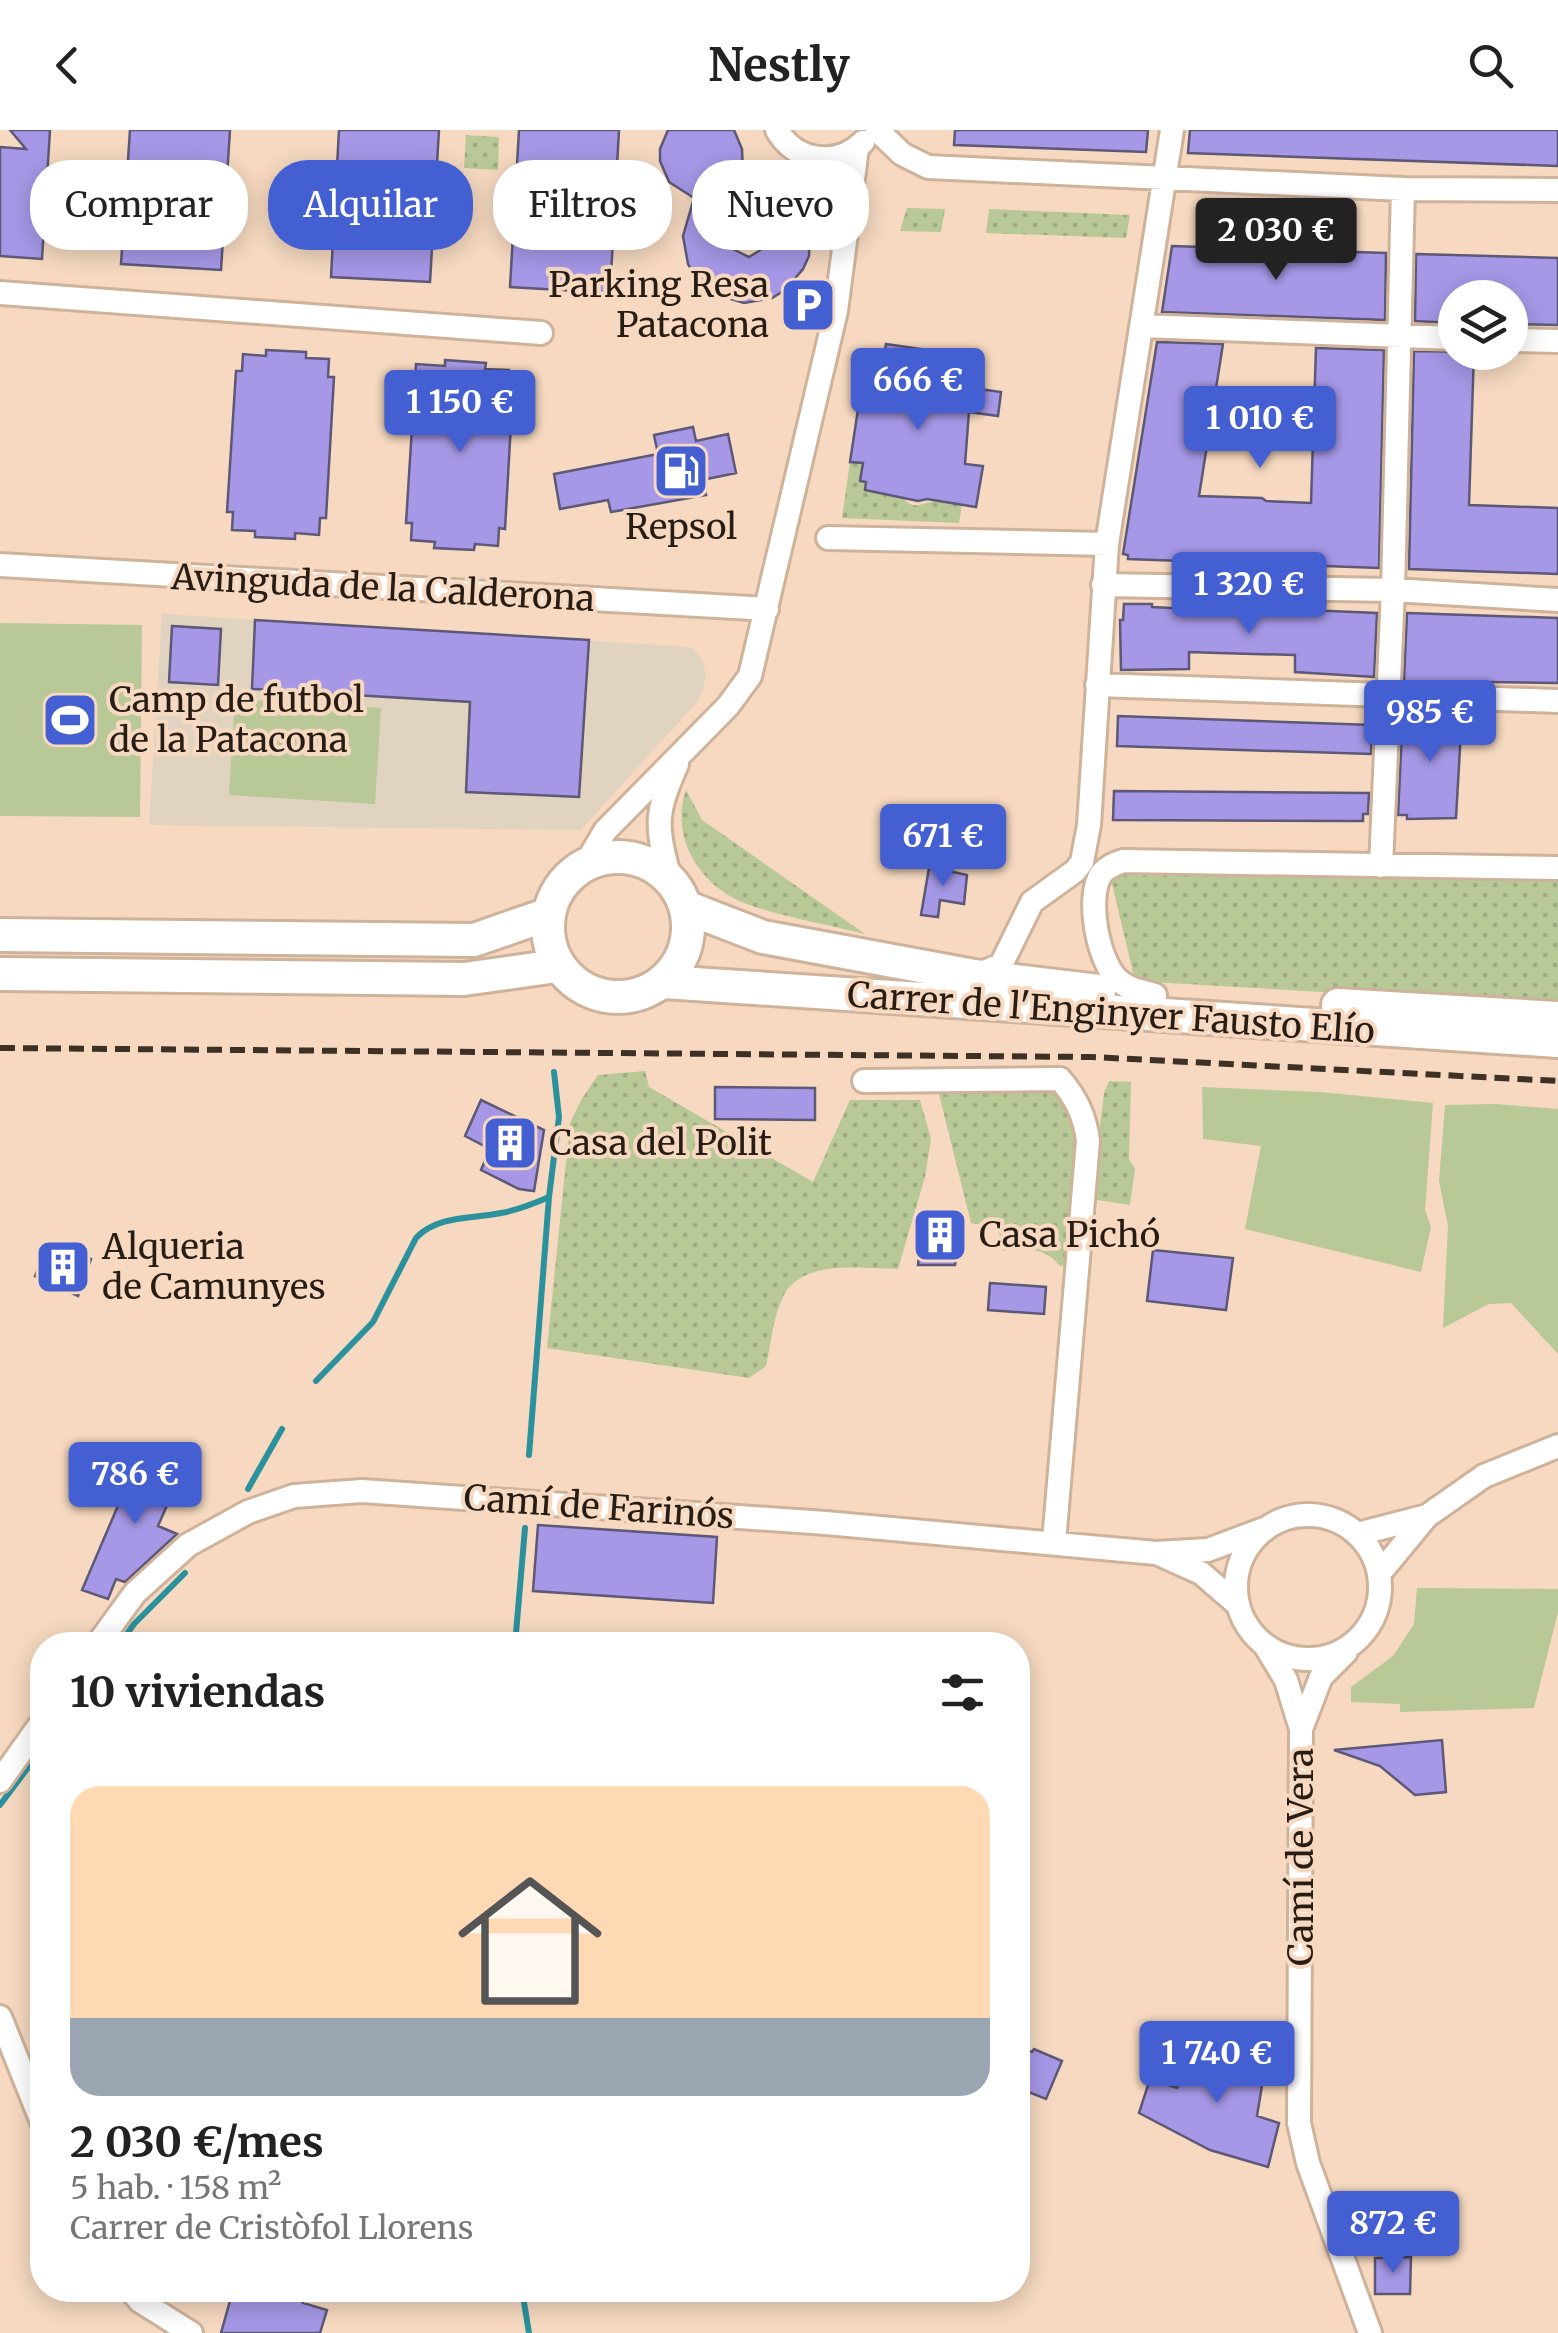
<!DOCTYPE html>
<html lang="es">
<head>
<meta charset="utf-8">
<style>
	:root { --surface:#fff; --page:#f6f6f6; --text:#222; --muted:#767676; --line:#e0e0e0; --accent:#445fd2 }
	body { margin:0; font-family:Merriweather,serif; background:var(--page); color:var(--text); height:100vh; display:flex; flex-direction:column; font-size:38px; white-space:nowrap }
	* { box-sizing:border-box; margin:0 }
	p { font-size:32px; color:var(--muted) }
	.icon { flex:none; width:55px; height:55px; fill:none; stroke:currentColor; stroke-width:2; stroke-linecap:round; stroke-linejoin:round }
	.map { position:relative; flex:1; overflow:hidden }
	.drawer { position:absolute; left:30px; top:1502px; width:1000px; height:670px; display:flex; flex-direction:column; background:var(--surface); border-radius:40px; box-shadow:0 5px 25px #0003 }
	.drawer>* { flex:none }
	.top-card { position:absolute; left:30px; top:30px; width:1000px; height:90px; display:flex; gap:20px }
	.buttons { position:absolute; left:1438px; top:150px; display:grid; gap:20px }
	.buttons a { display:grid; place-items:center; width:90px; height:90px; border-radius:50%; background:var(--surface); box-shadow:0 5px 25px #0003; font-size:50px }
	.price { position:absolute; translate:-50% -85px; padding:0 22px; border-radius:10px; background:var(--accent); color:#fff; font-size:32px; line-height:65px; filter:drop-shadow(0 2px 5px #0008) }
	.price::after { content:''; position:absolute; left:50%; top:60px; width:30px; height:22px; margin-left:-15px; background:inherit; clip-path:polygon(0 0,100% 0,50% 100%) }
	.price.on { background:#222; color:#fff }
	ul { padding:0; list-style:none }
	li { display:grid; align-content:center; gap:20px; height:530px; padding:0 40px }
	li+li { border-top:2px solid var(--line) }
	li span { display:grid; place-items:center; height:310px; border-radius:30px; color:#555 }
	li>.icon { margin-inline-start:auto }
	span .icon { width:180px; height:180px; fill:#fffc; stroke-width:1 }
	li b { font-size:42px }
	h2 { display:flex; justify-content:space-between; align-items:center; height:120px; padding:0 40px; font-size:42px }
	.pill { padding:0 35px; border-radius:40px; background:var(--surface); box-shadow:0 5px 25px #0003; font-size:35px; line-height:90px }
	.pill.on { background:var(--accent); color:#fff }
	header { display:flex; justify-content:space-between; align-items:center; height:130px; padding:0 40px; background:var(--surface); font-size:45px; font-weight:700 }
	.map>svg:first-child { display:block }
</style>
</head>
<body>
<header><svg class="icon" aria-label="back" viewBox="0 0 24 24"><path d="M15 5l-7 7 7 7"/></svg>Nestly<svg class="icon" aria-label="search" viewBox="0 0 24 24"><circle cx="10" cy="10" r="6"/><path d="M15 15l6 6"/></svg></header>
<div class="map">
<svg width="1558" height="2203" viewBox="0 0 1558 2203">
	<defs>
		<pattern id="grass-dots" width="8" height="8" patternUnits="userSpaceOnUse" patternTransform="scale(2.5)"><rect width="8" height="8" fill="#b8c896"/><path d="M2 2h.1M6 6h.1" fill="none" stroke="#9eab80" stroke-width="1.8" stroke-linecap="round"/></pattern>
		<pattern id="water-ripples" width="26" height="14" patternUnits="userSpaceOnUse" patternTransform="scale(2.5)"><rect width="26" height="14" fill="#2b919d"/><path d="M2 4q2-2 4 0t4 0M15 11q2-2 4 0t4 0" fill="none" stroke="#25767f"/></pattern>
	</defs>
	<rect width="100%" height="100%" fill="#f6d9c0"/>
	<path fill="#e0d3c0" d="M 162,484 L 677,516 L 692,518 L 702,530 L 706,544 L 703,561 L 696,573 L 581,700 L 149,695 Z"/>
	<path fill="url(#grass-dots)" d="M 466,5 L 499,7 L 498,40 L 464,38 Z
		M 907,78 L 945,79 L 941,102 L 900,101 Z
		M 989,79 L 1130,85 L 1126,108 L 986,103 Z
		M 850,332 L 868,334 L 862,340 L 860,350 L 866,351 L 865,360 L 901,366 C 914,382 920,373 937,371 C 944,370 955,373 962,374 L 959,393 L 842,388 Z
		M 686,660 L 702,690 L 865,804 C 826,794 782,787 744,773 C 699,755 670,707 686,660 Z
		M 1110,745 L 1558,748 L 1558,876 L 1135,851 Z
		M 645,941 L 649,957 L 813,1052 L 850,970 L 920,970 L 931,1009 L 925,1047 L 898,1139 C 863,1139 801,1128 783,1167 C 773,1187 771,1214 766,1236 L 749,1248 L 547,1218 L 570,993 L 581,970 L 598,945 Z
		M 1109,951 L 1131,952 L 1129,1029 L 1135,1039 L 1130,1075 L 1097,1070 L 1092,1064 L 1104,963 Z
		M 1054,958 C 1059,963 1066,970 1070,976 C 1089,1011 1072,1085 1067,1125 L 1066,1135 L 1060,1136 C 1044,1116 1026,1119 1003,1121 L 998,1097 L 971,1093 L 939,964 L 941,959 Z"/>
	<path fill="#b8c896" d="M 0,493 L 142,495 L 140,687 L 0,686 Z
		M 235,569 L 381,578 L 375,674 L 229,665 Z
		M 1202,957 L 1320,962 L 1433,973 L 1425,1080 L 1431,1097 L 1421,1142 L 1245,1099 L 1261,1016 L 1203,1009 Z
		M 1495,974 L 1558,979 L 1558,1224 L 1511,1173 L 1489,1174 L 1443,1198 L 1448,1096 L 1439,1051 L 1445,975 Z
		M 1417,1458 L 1558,1459 L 1558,1482 L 1534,1578 L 1400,1582 L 1400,1574 L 1351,1572 L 1351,1557 L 1393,1526 L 1414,1494 Z"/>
	<path fill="url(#water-ripples)" d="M 647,58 L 665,59 L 670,91 L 646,96 Z"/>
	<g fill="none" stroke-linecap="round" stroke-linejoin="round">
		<path stroke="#2b919d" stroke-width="6" d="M 316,1251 L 373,1192 L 416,1108 C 437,1085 472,1089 501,1083 C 518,1080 533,1074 549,1067
			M 529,1325 L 549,1067 L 559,987 L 554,942
			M 248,1359 L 282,1299
			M 119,1515 L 134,1494 L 185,1443
			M 515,1515 L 525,1398
			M 0,1675 L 42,1619
			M 522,2160 L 529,2203"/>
	</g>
	<path fill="#a698e7" stroke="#5c5875" stroke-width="2.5" fill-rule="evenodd" d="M 10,0 L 50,0 L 42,129 L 0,126 L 0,17 L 26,19 Z
		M 130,0 L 230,0 L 221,140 L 121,134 Z
		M 339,0 L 439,0 L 430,152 L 331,147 Z
		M 519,0 L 619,0 L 610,163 L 510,157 Z
		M 668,0 L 734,0 L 742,19 L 743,43 L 777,52 L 799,71 L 810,97 L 809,126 L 803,139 L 785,160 L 772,168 L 744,173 L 717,165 L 695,146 L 688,134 L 683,106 L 694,68 L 669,52 L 660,31 L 660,19 ZM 747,91 L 761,97 L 765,104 L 762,119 L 749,127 L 731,118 L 733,99 Z
		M 955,0 L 1148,0 L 1146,22 L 954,15 Z
		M 1190,0 L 1558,0 L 1558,36 L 1188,23 Z
		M 1172,116 L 1386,123 L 1385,190 L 1162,182 Z
		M 1416,124 L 1558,128 L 1558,195 L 1510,194 L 1510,168 L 1455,168 L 1455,193 L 1415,191 Z
		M 1157,212 L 1223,214 L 1199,366 L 1262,368 L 1266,371 L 1311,373 L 1316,218 L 1384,220 L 1379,438 L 1128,429 L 1128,425 L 1123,424 Z
		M 886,214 L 921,219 L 917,250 L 1001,262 L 998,286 L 969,282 L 965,334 L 983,336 L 976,377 L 927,369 L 918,371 L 865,360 L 866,352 L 860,351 L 863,333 L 850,332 L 862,253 L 874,254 L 876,241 L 882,242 Z
		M 266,220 L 306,222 L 306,228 L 329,229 L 328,247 L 334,247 L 326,388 L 320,388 L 319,405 L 295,403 L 295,409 L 255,407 L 255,401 L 232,400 L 233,382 L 227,382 L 236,241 L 242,241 L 243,224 L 266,226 Z
		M 1414,221 L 1474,222 L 1469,375 L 1558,378 L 1558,444 L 1409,439 Z
		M 445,230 L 486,233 L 485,239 L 509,240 L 508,257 L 513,258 L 505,399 L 499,398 L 498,416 L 475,414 L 474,420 L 434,418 L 435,412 L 411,410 L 412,393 L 406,393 L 416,234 L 445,236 Z
		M 693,297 L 696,311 L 728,304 L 736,343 L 702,350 L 706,365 L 611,382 L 608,370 L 560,379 L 554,344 L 658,324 L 654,305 Z
		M 1124,474 L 1152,474 L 1152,477 L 1191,479 L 1191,475 L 1377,483 L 1374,547 L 1295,542 L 1295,525 L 1219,523 L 1189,522 L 1189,539 L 1121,540 L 1120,490 L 1123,490 Z
		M 1407,483 L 1558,488 L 1558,553 L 1404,551 Z
		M 255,490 L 589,510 L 579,667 L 466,662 L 470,572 L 252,559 Z
		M 172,496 L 221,499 L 218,555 L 169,552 Z
		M 1403,581 L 1462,583 L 1456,688 L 1407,689 L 1407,685 L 1398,685 Z
		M 1118,586 L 1372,595 L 1371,624 L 1117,616 Z
		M 1114,661 L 1369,663 L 1368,684 L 1363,684 L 1363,691 L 1354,691 L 1113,690 Z
		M 930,732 L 945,734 L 944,740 L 967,745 L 964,774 L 940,770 L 938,787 L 921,785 Z
		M 715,957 L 815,958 L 815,990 L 715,989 Z
		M 481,970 L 544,1000 L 534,1061 L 519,1059 L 481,1040 L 490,1019 L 465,1006 Z
		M 923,1090 L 960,1094 L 955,1135 L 918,1135 Z
		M 48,1113 L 91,1129 L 78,1166 L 35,1146 Z
		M 1153,1120 L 1233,1128 L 1226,1180 L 1147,1171 Z
		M 990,1153 L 1046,1157 L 1044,1184 L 988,1180 Z
		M 140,1324 L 182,1341 L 158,1396 L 177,1404 L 125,1452 L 116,1449 L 108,1469 L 82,1460 Z
		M 538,1395 L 717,1407 L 713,1473 L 533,1461 Z
		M 1442,1610 L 1446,1662 L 1415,1665 L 1380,1636 L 1334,1620 Z
		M 1024,1919 L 1032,1922 L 1034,1919 L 1062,1931 L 1046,1969 L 1018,1958 L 1018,1938 Z
		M 1229,1919 L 1267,1925 L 1257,1986 L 1279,1993 L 1268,2037 L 1210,2020 L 1139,1983 L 1150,1949 L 1177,1958 L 1188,1923 L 1227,1937 Z
		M 1411,2127 L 1410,2164 L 1375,2164 L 1375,2128 Z
		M 233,2160 L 282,2160 L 305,2167 L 303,2173 L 327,2180 L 320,2203 L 221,2203 Z"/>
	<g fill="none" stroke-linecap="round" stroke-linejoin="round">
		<g stroke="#cfb29a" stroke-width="28">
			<path id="street" d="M 777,0 C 795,32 837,38 863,12
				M 877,0 L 902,24 L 928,37 L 1403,59 L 1558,60
				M 812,28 L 846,101
				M 0,163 L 541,203
				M 1143,196 L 1455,208
				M 1510,210 L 1558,211
				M 828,408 L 1107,414
				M 0,435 L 767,479
				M 1103,455 L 1393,460 L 1558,470
				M 1097,555 L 1558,571
				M 585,735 L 605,701 L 728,576 L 750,546 L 836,181 L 857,18
				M 1381,736 L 1393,460 L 1403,59
				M 669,745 C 655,694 656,682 677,634
				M 975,846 L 1001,835 L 1032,772 L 1075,741 L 1082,732 L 1089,695 L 1107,414 L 1172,0
				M 1155,865 C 1141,861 1128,859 1118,850 C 1098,832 1085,765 1102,743 C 1108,736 1115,734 1123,731 L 1558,738
				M 864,951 L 1060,949 C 1076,968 1085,986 1088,1011 L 1054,1412
				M1236 1457a72 72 0 1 1 144 0a72 72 0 1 1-144 0Z
				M 1358,1404 L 1427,1386
				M 1161,1425 L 1201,1443 L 1237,1474
				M 1379,1444 L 1427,1386 L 1484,1346 L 1558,1316
				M 97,1515 L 135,1463 L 188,1415 L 248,1382 L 294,1366 L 362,1361 L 826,1393 L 1156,1423 L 1208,1420 L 1264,1399
				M 1266,1517 L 1286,1550 L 1301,1599 L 1299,1993 L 1308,2033 L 1370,2203
				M 1301,1599 L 1321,1547 L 1346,1522
				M 0,1651 L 42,1592
				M 0,1887 L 42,1992
				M 131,2160 L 140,2171 L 191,2203"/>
		</g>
		<g stroke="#cfb29a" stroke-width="38">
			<path id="secondary" d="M548 797a70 70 0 1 1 140 0a70 70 0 1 1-140 0Z
				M 688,778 L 763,807 L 974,846 L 1099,861
				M 0,805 L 474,810 L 546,785
				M 0,844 L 464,849 L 557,836
				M 664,852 L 1558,911
				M 1338,875 L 1558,888"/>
		</g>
		<use href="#street" stroke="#fff" stroke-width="22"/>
		<use href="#secondary" stroke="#fff" stroke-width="32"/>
		<path stroke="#3d3126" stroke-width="6" stroke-dasharray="15 8" stroke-linecap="butt" d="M 0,918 L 1092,927 L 1558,951"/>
	</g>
	<defs>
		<g id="parking-square" transform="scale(2.875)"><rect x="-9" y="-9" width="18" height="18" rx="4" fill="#445fd2" stroke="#f6d9c0"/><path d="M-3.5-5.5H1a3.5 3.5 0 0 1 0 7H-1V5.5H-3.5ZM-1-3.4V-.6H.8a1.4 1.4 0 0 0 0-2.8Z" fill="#fff"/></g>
		<g id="fuel-square" transform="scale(2.875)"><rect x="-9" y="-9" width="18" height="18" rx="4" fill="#445fd2" stroke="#f6d9c0"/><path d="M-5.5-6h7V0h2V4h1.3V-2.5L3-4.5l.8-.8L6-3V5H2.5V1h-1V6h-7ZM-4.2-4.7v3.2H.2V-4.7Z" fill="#fff"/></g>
		<g id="stadium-square" transform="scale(2.875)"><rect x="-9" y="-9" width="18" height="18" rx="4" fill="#445fd2" stroke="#f6d9c0"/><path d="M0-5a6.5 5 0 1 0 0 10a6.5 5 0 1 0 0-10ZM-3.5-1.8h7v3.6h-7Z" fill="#fff"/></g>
		<g id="building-square" transform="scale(2.875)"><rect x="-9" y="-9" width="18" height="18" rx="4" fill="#445fd2" stroke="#f6d9c0"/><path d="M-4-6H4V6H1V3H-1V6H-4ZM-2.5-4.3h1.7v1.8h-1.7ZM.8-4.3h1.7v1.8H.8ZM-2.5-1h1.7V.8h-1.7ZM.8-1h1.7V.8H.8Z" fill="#fff"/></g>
	</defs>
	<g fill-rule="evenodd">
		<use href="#parking-square" x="808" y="175"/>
		<use href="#fuel-square" x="681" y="341"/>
		<use href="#stadium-square" x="70" y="590"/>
		<use href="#building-square" x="510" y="1013"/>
		<use href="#building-square" x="940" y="1105"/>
		<use href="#building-square" x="63" y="1137"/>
	</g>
	<g text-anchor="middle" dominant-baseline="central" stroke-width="8" stroke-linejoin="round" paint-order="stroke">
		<g font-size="35" fill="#271d14" stroke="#f6d9c0" text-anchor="start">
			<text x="769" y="155" text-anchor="end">Parking Resa<tspan x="769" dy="40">Patacona</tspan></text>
			<text x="681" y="397" text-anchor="middle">Repsol</text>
			<text x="109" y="570">Camp de futbol<tspan x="109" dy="40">de la Patacona</tspan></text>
			<text x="549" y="1013">Casa del Polit</text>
			<text x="979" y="1105">Casa Pichó</text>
			<text x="102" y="1117">Alqueria<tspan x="102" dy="40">de Camunyes</tspan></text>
		</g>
		<g font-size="35" fill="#271d14" stroke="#f6d9c0">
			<text transform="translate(383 458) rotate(3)">Avinguda de la Calderona</text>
			<text transform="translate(1111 883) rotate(4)">Carrer de l'Enginyer Fausto Elío</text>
			<text transform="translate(599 1377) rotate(4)">Camí de Farinós</text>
			<text transform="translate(1301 1727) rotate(-90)">Camí de Vera</text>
		</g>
	</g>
</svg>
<div class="buttons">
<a><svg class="icon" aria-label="layers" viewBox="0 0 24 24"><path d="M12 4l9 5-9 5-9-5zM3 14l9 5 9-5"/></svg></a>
</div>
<b class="price on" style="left:1276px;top:153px">2 030 €</b>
<b class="price" style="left:918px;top:303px">666 €</b>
<b class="price" style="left:460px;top:325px">1 150 €</b>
<b class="price" style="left:1260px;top:341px">1 010 €</b>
<b class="price" style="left:1249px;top:507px">1 320 €</b>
<b class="price" style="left:1430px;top:635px">985 €</b>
<b class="price" style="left:943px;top:759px">671 €</b>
<b class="price" style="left:135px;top:1397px">786 €</b>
<b class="price" style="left:1217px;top:1976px">1 740 €</b>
<b class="price" style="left:1393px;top:2146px">872 €</b>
<div class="top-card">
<a class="pill">Comprar</a>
<a class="pill on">Alquilar</a>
<a class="pill">Filtros</a>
<a class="pill">Nuevo</a>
</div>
<section class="drawer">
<h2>10 viviendas<svg class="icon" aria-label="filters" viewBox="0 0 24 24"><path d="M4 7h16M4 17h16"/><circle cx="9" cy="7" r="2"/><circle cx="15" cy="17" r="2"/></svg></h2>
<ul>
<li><span style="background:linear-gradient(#ffd9b3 75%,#9aa5b1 0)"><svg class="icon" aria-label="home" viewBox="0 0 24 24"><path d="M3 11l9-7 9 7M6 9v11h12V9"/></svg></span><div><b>2 030 €/mes</b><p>5 hab. · 158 m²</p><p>Carrer de Cristòfol Llorens</p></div></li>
</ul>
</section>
</div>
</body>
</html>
